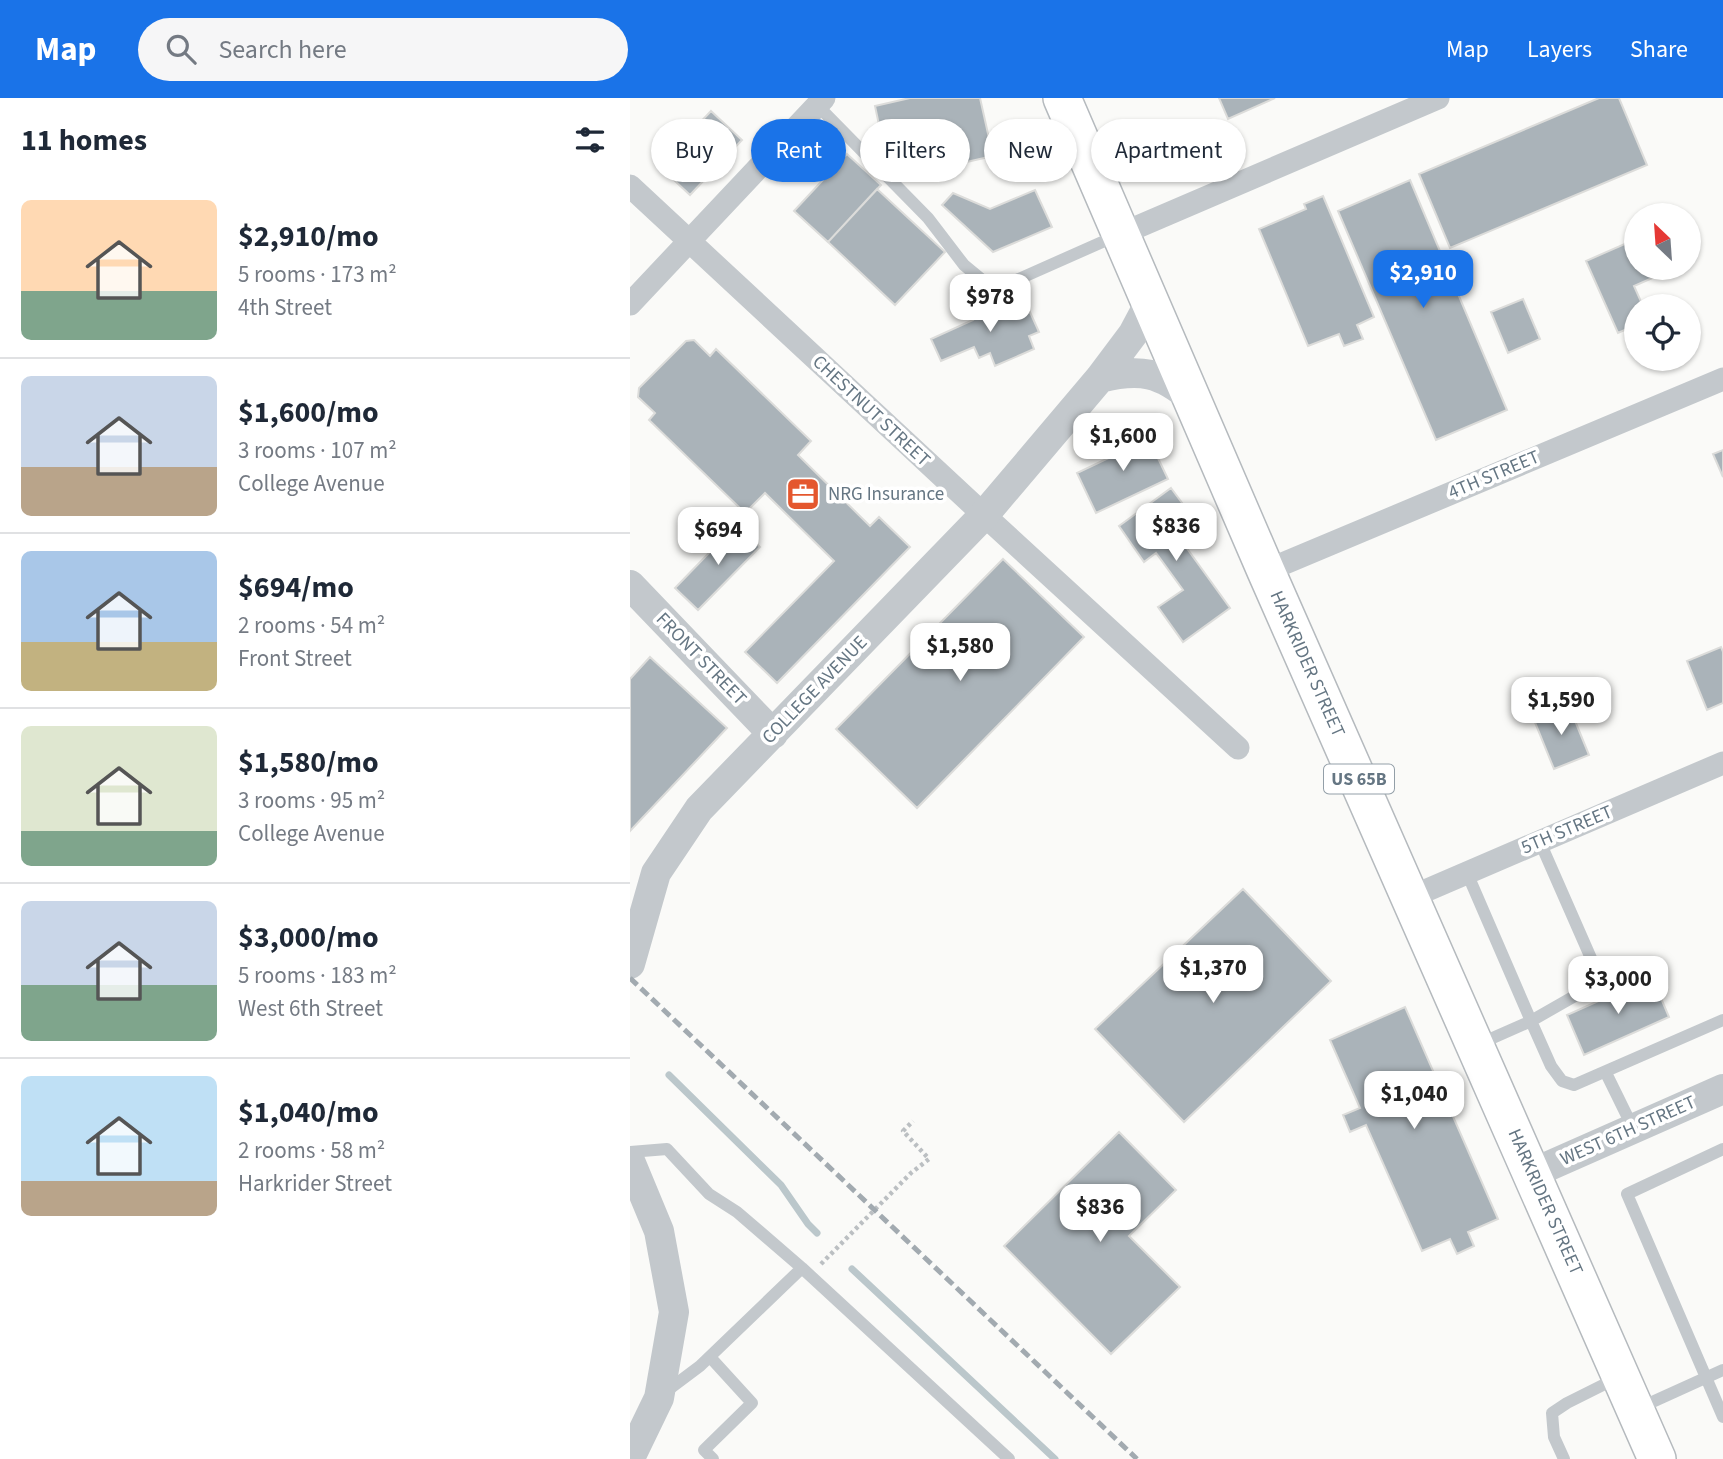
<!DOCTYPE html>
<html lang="en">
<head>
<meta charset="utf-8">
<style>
	:root { --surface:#fff; --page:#f6f6f7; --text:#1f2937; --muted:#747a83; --line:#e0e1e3; --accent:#1a73e8 }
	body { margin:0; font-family:"Source Sans 3",sans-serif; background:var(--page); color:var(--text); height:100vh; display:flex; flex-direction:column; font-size:26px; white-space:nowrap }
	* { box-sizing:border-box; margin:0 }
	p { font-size:23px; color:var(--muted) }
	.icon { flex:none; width:38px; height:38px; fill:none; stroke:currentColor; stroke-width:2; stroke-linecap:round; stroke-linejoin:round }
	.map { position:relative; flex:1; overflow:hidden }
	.panel { display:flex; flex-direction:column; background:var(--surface); width:630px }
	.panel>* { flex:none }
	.guide { position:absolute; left:21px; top:21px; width:665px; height:63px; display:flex; gap:14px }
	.needle { width:46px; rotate:335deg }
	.buttons { position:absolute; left:994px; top:105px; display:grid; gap:14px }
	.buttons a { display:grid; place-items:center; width:77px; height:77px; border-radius:50%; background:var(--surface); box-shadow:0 2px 5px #0004; font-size:35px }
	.price { position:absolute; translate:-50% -60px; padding:0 16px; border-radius:14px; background:#fff; color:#222; font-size:23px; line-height:46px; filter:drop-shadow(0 2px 4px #0008) }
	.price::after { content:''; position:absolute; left:50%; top:42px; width:21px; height:16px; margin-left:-10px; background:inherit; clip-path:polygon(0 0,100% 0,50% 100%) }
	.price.active { background:var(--accent); color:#fff }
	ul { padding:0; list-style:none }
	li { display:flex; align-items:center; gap:21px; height:175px; padding:0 21px }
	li+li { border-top:2px solid var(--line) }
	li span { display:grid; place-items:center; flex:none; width:196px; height:140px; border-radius:10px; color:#555 }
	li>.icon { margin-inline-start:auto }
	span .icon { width:84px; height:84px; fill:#fffc; stroke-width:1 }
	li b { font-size:30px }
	h2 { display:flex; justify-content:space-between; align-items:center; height:84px; padding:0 21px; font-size:30px }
	.chip { padding:0 24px; border-radius:32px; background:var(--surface); box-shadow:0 2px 5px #0004; font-size:24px; line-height:63px }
	.chip.active { background:var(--accent); color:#fff }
	header { display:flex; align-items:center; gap:42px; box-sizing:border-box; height:98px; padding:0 35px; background:var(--accent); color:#fff }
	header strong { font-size:33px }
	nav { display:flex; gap:38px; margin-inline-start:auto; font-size:24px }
	.search { width:490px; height:63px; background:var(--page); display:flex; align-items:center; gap:18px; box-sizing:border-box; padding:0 24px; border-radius:38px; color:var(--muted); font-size:26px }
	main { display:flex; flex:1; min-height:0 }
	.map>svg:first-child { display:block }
</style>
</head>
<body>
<header>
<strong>Map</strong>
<div class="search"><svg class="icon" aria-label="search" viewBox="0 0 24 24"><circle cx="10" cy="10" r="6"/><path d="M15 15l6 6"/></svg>Search here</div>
<nav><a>Map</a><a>Layers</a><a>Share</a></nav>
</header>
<main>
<section class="panel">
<h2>11 homes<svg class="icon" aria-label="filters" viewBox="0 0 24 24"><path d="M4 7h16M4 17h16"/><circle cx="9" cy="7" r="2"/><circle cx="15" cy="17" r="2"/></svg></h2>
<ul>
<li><span style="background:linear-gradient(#ffd9b3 65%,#7fa58c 0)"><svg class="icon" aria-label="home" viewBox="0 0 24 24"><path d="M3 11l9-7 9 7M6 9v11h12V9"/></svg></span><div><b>$2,910/mo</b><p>5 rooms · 173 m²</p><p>4th Street</p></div></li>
<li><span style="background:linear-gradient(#c9d6e8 65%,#b9a48a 0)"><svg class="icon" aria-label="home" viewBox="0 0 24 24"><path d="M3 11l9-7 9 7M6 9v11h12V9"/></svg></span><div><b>$1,600/mo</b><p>3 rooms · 107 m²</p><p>College Avenue</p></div></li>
<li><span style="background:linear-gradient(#a9c7e8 65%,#c2b280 0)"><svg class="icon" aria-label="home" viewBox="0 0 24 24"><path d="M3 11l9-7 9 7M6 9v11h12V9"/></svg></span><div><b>$694/mo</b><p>2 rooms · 54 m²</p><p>Front Street</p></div></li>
<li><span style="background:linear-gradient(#dfe7d0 75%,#7fa58c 0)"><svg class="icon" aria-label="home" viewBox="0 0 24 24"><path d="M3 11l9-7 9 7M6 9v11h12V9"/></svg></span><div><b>$1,580/mo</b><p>3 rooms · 95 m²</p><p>College Avenue</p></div></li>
<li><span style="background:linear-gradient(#c9d6e8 60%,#7fa58c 0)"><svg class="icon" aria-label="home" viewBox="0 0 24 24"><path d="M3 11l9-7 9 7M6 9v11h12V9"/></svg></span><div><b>$3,000/mo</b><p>5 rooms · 183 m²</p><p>West 6th Street</p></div></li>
<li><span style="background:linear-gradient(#bfe0f5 75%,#b9a48a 0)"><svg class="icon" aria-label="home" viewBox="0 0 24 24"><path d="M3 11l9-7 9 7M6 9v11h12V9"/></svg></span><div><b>$1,040/mo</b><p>2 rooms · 58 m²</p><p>Harkrider Street</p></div></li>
</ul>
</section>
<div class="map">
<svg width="1093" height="1361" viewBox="0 0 1093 1361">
	<rect width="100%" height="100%" fill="#fafaf8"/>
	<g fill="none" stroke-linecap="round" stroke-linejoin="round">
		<path stroke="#bbc7cb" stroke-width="7" d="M 39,977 L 151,1087 L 178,1126 L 187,1135
			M 222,1171 L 425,1361"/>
	</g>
	<path fill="#aab3b9" stroke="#dcdcda" stroke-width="2" d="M 280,0 L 350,0 L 363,58 L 284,76 L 276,41 L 253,46 L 245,8 Z
		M 589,0 L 645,0 L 598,21 Z
		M 969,0 L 989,0 L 1017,67 L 820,150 L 789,76 Z
		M 81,13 L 112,42 L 60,97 L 29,68 Z
		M 217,56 L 251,87 L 198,144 L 164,113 Z
		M 780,82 L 877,312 L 806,342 L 708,113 Z
		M 247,91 L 315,154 L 265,207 L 198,144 Z
		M 405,92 L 422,129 L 363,154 L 312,107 L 323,95 L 360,111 Z
		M 693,98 L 744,219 L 727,227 L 733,241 L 714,248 L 709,236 L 678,248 L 629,131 L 676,111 L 674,106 Z
		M 1006,141 L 1006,170 L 1045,170 L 1004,188 L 1013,208 L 1006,208 L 1006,227 L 988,235 L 956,163 Z
		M 893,201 L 910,241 L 878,255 L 861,214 Z
		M 364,202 L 368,213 L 387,204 L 393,217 L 400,214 L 409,234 L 399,238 L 404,251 L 365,268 L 360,255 L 349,260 L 344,249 L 311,263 L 301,241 L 343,222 L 339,213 Z
		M 64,242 L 80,258 L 86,251 L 181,343 L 168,357 L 240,428 L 249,419 L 280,449 L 147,585 L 115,554 L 204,463 L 135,395 L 115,415 L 19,322 L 25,315 L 8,299 L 9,290 L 56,243 Z
		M 515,333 L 538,381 L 466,415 L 447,375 L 485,357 L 482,349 Z
		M 1093,352 L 1093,379 L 1083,356 Z
		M 541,390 L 567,425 L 548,438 L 600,510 L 553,544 L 528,509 L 553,492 L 526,455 L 514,464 L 489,428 Z
		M 107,426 L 130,449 L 68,512 L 45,490 Z
		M 373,461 L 454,539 L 287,710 L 206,631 Z
		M 1091,549 L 1093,554 L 1093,605 L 1077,612 L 1057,563 Z
		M 20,559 L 97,630 L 0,733 L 0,581 Z
		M 939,608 L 959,657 L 924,671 L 904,622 Z
		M 613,791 L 701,883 L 554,1024 L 465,931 Z
		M 1022,879 L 1039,919 L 954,957 L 937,917 Z
		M 775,909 L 868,1121 L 838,1134 L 844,1148 L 827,1156 L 820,1141 L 792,1153 L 736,1027 L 720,1034 L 713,1017 L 730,1010 L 700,942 Z
		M 489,1034 L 546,1092 L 499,1138 L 550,1189 L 481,1256 L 374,1148 Z"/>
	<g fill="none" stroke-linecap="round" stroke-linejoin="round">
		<g stroke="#b5babe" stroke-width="40">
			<path id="primary" d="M 432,0 L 636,473 L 1027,1361"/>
		</g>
		<path stroke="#bbbfc2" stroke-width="4.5" stroke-dasharray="3.5 3.5" stroke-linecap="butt" d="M 191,1166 L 281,1075 L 299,1061 L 273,1033 L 283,1023"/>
		<path stroke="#c3c8cc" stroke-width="12" d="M 187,7 L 298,120 L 334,167 L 357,186 L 382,184 L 488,137
			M 837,775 L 901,923 L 971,883 L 910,744
			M 849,946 L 901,923 L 921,968 L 932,983 L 944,987 L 1093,922
			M 976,975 L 1003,1030
			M 1093,1051 L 997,1096 L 1093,1319
			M 0,1054 L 37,1051 L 79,1096 L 107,1114 L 172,1170 L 379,1361
			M 80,1259 L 122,1305 L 74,1352 L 83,1361
			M 34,1295 L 70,1268 L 172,1170
			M 1009,1310 L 1093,1272
			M 934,1361 L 924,1339 L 922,1315 L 937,1305 L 987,1280"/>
		<path stroke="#c3c8cc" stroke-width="23" d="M 0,88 L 354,417 L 608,650
			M 491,136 L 808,0
			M 0,206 L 194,0
			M 636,473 L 1093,281
			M 781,799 L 1093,665"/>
		<path stroke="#c3c8cc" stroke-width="30" d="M 470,280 C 510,270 531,274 562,301
			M 0,487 L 143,636
			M 0,866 L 26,775 L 69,711 L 354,417 L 470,280 L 503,236 L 520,204
			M 0,1063 L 29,1133 L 44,1214 L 29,1300 L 0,1360
			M 903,1075 L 1093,991"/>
		<use href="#primary" stroke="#fff" stroke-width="37"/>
		<path stroke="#a2aab0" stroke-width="5" stroke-dasharray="10 5" stroke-linecap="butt" d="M 0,880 L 507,1361"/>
	</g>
	<defs>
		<g id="office-square" transform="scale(1.75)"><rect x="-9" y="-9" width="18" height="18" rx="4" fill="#e4572e" stroke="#fff"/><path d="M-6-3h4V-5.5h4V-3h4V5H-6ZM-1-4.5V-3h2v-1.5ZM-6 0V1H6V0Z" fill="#fff"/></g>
	</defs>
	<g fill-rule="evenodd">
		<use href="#office-square" x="173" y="396"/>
	</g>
	<g text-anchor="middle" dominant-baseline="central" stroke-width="7" stroke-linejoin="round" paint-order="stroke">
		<rect fill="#fff" stroke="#939fa8" stroke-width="2" x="694" y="666.5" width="70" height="29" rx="5"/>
		<g font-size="18" font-weight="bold" fill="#657683">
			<text x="729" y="681">US 65B</text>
		</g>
		<g font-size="19" fill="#657683" stroke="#fff">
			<text transform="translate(241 313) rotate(43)">CHESTNUT STREET</text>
			<text transform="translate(864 377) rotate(-23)">4TH STREET</text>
			<text transform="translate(71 561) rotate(46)">FRONT STREET</text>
			<text transform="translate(677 566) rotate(66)">HARKRIDER STREET</text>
			<text transform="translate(185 592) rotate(-46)">COLLEGE AVENUE</text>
			<text transform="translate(937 732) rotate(-23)">5TH STREET</text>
			<text transform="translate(998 1033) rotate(-24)">WEST 6TH STREET</text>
			<text transform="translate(915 1104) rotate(66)">HARKRIDER STREET</text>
		</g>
		<g font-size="19" fill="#657683" stroke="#fff" text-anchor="start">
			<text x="198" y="396">NRG Insurance</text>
		</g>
	</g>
</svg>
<div class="buttons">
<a><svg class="needle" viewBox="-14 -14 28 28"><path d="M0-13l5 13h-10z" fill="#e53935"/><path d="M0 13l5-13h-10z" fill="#747a83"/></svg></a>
<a><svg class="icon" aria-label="locate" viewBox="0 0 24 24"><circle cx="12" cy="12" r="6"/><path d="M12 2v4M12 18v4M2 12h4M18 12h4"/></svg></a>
</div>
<b class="price active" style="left:793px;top:212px">$2,910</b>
<b class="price" style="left:360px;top:236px">$978</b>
<b class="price" style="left:493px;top:375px">$1,600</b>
<b class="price" style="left:546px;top:465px">$836</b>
<b class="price" style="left:88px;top:469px">$694</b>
<b class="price" style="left:330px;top:585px">$1,580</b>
<b class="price" style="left:931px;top:639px">$1,590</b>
<b class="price" style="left:583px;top:907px">$1,370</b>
<b class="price" style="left:988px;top:918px">$3,000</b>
<b class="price" style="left:784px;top:1033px">$1,040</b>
<b class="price" style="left:470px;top:1146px">$836</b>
<div class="guide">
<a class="chip">Buy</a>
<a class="chip active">Rent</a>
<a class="chip">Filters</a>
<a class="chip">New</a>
<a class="chip">Apartment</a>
</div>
</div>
</main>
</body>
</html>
